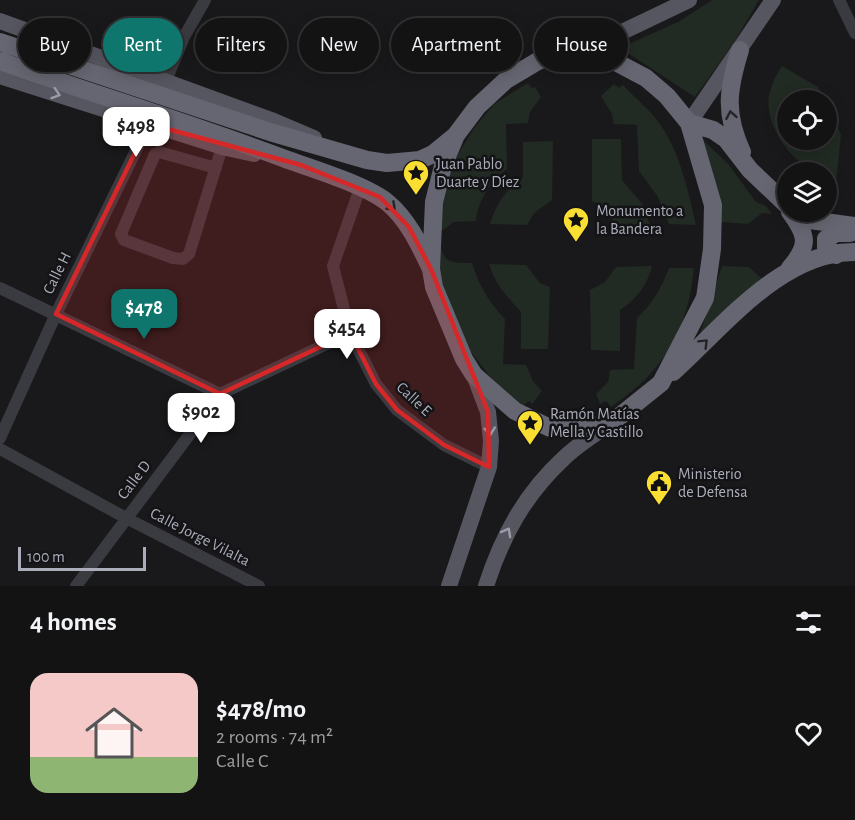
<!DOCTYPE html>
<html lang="en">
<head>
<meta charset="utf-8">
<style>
	:root { --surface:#131314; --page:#1c1c1d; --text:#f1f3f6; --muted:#9d9ea0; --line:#323234; --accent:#0f766e }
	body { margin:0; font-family:"Alegreya Sans",sans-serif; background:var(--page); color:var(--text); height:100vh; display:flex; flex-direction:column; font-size:22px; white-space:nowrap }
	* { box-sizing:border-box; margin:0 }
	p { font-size:20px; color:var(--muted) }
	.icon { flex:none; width:33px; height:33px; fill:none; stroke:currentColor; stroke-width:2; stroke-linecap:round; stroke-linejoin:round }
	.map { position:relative; height:586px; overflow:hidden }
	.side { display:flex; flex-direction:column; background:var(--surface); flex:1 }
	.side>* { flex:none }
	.banner { position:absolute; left:18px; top:18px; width:819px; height:54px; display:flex; gap:12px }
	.fabs { position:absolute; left:777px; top:90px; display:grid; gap:12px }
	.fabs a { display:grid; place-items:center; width:60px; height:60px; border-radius:50%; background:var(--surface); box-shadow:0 3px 15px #0003,0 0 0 2px var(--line); font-size:30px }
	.scale { position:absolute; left:18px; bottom:15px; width:128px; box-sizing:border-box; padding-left:6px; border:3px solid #abadbb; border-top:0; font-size:16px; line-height:21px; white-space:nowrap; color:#abadbb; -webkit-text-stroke:4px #141416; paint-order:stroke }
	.price { position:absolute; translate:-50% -51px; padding:0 14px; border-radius:12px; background:#fff; color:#222; font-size:20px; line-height:39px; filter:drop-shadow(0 2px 3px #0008) }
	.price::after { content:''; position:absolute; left:50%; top:36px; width:18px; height:14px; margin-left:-9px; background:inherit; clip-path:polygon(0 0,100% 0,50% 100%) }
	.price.on { background:var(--accent); color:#fff }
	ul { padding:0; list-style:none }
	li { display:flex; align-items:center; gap:18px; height:150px; padding:0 30px }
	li+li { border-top:2px solid var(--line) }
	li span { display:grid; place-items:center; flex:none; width:168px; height:120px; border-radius:18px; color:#555 }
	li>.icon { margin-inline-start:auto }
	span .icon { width:72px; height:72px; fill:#fffc; stroke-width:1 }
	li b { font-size:26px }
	h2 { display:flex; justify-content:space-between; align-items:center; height:72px; padding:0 30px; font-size:26px }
	.tag { padding:0 21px; border-radius:27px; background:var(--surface); box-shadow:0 3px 15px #0003,0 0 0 2px var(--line); font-size:21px; line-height:54px }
	.tag.on { background:var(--accent); color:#fff }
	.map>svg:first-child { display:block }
</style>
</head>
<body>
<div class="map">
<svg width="855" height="586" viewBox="0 0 855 586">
	<rect width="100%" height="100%" fill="#19191b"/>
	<path fill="#212a23" d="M 712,0 L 759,0 L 733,44 L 695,97 L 620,48 L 678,22 Z
		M 782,66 L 818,87 L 826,100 L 788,100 L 788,140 L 826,140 L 827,102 L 841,135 L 836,183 L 827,177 L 826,172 C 799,172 772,136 769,110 C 766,95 774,78 782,66 Z
		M 528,83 L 532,88 L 535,87 L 541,97 L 530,112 L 528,123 L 506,124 L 507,169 C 491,181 478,200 476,221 L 454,222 L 440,232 C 440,259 445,264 472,263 C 479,286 489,302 505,319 L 503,364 L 526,365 L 533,381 L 542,391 L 532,404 L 529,401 L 522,406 L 492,379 L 468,348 L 441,282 L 437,247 L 441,199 L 457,156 L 474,128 L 494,104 Z
		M 614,84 L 619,88 L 623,85 C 634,97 647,107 656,119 C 679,147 688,190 696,225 L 669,224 L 658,197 L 639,171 L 637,125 L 614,124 L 612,114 L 601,96 Z
		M 700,137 L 729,165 L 756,202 L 766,206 L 772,214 L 762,213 L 748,224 L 720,222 Z
		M 592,139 L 621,139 L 622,180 L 644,206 L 650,226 L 616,225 L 602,206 L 592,201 Z
		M 553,141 L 552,200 L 534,213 L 527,225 L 490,224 C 496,203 507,189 523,177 L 523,142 Z
		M 489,264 L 526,265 L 540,283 L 550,287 L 548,349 L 521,349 L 521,312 C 507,297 495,284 489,264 Z
		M 652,266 C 648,284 636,300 620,310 L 620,351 L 591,350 L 590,290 L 605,282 L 616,267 Z
		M 722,266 L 749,267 L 761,278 L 771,277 L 699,337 Z
		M 669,268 L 694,268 C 688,331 663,372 611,407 L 606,401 L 600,404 L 596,394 L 608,382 L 610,370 L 634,369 L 637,318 C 653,303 661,288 669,268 Z"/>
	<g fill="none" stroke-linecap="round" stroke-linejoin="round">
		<path stroke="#3a3a41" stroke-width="12" d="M 839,0 L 855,33
			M 165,83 L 184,37 L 205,0
			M 216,168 L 159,152 L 155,154 L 121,234 L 124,240 L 173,258 L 183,259 L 189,254 L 222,147
			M 360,188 L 333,266 L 350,333 L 376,384 L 397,410 L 444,445 L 489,467
			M 0,288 L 220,394
			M 0,438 L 56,314 L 149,124
			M 0,449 L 126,518 L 259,586
			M 76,586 L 220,394 L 350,333"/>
		<path stroke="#565660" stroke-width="16" d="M 0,21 L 274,121 L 314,138
			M 568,52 L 620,33 L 689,0
			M 0,76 L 222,147 L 254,154
			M 689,123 L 773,0
			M 449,586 L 489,467 L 491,441 L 488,412 L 474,375
			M 486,586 C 502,536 525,494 564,458 C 578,444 596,434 612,422"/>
		<path stroke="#666672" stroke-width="18" d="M 0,42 L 270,132 L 367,160 L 387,163 L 420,160 L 433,154 L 455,136
			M 740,50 C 728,89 724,113 742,152
			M 568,52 L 614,61 L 646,78 L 667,96 L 689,123 L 713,205 L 712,249 L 705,298 L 661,383 L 615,420 L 579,430 L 550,428 L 515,411 L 474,375 L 464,359 L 434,287 L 431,269 L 434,202 L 443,166 L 456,135 L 477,107 L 506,80 L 538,61 Z
			M 0,61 C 96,95 193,124 288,160 C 314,169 368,186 388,203 C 408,220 419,244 430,267
			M 689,123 L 713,130 L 726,139 L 750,170 L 788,206
			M 795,212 L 810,220 L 855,226
			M 836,255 L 826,247 L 826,239 L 836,233 L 850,233
			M 790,268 C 810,245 807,235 790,212
			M 673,372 C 723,327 782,251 855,252"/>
	</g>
	<defs><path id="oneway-chevron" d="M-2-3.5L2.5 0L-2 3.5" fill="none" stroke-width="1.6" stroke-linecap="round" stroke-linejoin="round" transform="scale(1.5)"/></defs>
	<g stroke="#9a9ca9">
		<use href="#oneway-chevron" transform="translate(56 94) rotate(18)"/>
		<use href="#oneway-chevron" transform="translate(490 431) rotate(84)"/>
		<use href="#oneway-chevron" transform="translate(507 532) rotate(-61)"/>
	</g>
	<g stroke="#242428">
		<use href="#oneway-chevron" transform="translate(731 115) rotate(-100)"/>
		<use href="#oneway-chevron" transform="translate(392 207) rotate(43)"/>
		<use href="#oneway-chevron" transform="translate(704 343) rotate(-45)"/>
	</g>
	<path fill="#d62828" fill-opacity="0.2" stroke="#d62828" stroke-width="4.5" stroke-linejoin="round" d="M 149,124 L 301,165 L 380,197 L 409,227 L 431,269 L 488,412 L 489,467 L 444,445 L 397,410 L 376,384 L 350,333 L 220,394 L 56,314 Z"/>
	<defs>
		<g id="sight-pin" transform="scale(1.35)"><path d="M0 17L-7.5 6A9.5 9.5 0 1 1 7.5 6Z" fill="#fadf32" stroke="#141416"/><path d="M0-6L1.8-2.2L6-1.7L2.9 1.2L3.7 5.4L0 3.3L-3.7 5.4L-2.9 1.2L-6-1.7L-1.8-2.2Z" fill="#111"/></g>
		<g id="civic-pin" transform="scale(1.35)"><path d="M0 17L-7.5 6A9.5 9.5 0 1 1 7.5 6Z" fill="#fadf32" stroke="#141416"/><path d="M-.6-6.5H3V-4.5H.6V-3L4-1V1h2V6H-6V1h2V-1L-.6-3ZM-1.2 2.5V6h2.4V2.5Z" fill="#111"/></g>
	</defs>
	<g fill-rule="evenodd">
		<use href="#sight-pin" x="416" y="173"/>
		<use href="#sight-pin" x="576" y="220"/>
		<use href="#sight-pin" x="530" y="423"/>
		<use href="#civic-pin" x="659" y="483"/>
	</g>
	<g text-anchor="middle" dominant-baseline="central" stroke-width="5" stroke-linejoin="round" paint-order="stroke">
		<g font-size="16" fill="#abadbb" stroke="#141416" text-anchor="start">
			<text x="436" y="164">Juan Pablo<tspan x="436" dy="18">Duarte y Díez</tspan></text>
			<text x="596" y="211">Monumento a<tspan x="596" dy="18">la Bandera</tspan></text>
			<text x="550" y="414">Ramón Matías<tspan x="550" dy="18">Mella y Castillo</tspan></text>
			<text x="678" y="474">Ministerio<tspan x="678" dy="18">de Defensa</tspan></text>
		</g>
		<g font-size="16" fill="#abadbb" stroke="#141416">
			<text transform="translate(57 273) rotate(-64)">Calle H</text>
			<text transform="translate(414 399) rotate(43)">Calle E</text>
			<text transform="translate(134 480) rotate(-53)">Calle D</text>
			<text transform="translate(200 537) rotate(27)">Calle Jorge Vilalta</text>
		</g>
	</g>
</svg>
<div class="fabs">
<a><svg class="icon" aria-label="locate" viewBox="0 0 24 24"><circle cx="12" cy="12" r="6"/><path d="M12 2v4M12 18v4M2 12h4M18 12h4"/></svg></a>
<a><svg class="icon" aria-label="layers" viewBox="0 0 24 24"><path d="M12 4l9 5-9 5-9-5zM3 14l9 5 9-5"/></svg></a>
</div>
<div class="scale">100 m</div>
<b class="price" style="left:136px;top:158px">$498</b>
<b class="price on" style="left:144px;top:340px">$478</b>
<b class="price" style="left:347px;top:360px">$454</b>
<b class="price" style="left:201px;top:444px">$902</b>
<div class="banner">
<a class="tag">Buy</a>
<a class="tag on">Rent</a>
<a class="tag">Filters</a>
<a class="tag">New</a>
<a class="tag">Apartment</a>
<a class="tag">House</a>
</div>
</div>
<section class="side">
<h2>4 homes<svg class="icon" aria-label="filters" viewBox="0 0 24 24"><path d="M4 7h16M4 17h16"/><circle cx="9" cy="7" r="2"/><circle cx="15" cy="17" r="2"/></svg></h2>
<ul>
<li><span style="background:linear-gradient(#f6c9c9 70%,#8fb573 0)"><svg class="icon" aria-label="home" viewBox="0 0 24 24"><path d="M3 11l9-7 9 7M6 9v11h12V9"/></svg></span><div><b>$478/mo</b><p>2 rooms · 74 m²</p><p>Calle C</p></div><svg class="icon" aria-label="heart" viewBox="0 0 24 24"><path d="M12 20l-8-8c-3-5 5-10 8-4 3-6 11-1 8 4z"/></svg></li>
</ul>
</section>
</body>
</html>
